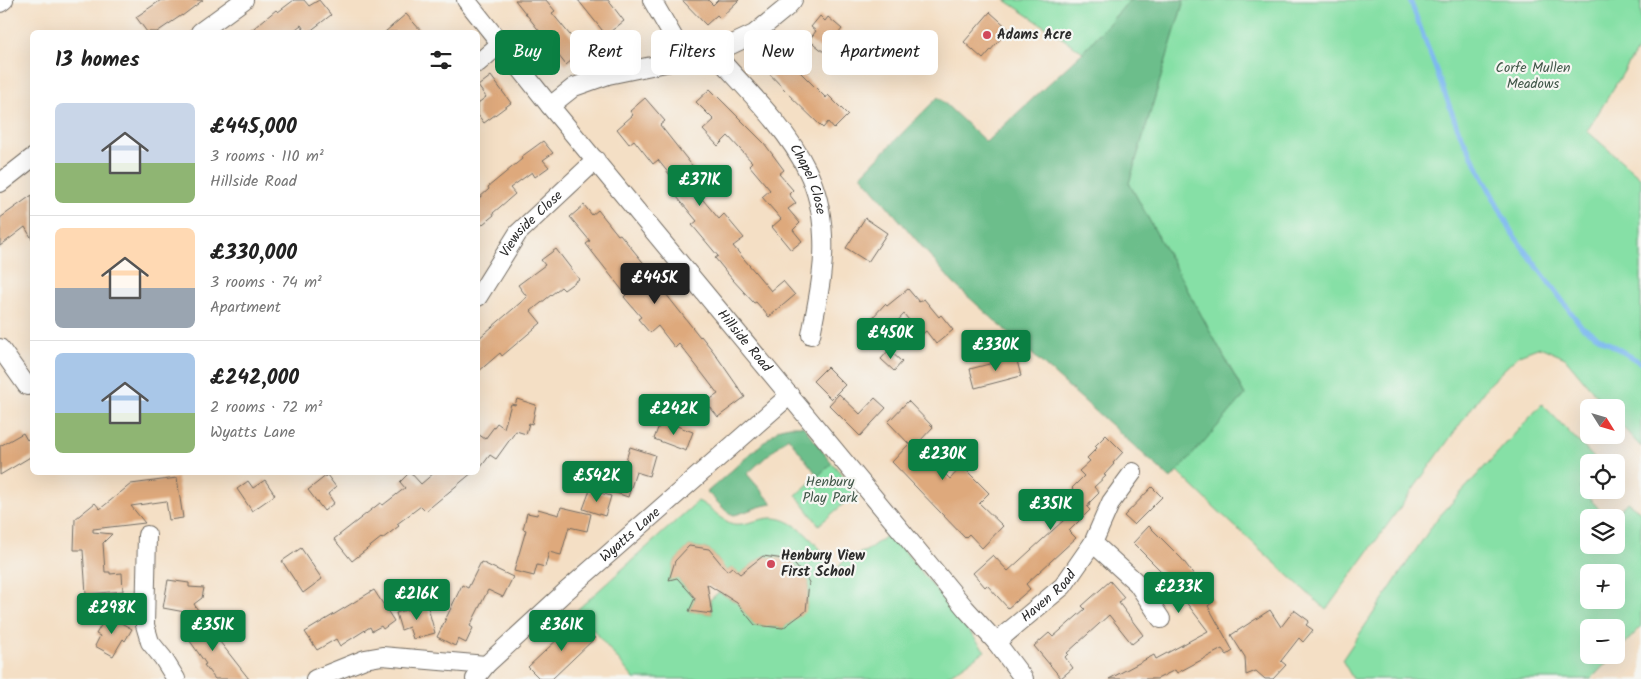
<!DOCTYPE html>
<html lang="en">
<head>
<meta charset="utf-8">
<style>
	:root { --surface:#fff; --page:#f6f6f6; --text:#222; --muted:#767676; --line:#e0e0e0; --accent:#0b8043 }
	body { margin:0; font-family:Kalam,sans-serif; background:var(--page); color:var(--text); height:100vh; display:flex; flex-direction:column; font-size:19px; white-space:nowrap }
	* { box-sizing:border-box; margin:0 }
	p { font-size:16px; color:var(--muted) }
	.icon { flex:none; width:28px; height:28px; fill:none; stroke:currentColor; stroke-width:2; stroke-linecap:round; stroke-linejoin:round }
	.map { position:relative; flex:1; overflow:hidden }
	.panel { position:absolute; left:30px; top:30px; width:450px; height:445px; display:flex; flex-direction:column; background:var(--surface); border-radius:8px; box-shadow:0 5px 20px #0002 }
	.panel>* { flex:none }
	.guide { position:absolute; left:495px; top:30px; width:475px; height:45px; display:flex; gap:10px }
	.needle { width:32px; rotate:127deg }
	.buttons { position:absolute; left:1580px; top:399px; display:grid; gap:10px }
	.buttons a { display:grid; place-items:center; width:45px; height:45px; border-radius:8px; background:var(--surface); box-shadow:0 5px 20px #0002; font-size:25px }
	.price { position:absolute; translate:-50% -42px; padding:0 11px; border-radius:5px; background:var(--accent); color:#fff; font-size:16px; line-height:32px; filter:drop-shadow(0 1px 2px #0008) }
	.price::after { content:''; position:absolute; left:50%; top:30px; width:15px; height:11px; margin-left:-8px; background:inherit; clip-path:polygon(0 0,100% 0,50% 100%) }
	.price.selected { background:#222; color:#fff }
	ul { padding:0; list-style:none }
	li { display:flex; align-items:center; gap:15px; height:125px; padding:0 25px }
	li+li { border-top:1px solid var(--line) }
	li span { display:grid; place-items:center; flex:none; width:140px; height:100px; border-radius:8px; color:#555 }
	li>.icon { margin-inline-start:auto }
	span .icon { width:60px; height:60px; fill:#fffc; stroke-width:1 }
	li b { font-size:21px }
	h2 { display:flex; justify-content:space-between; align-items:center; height:60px; padding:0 25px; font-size:21px }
	.tag { padding:0 18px; border-radius:8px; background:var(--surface); box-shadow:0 5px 20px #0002; font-size:18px; line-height:45px }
	.tag.selected { background:var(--accent); color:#fff }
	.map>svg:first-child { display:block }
</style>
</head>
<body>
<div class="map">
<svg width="1641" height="679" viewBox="0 0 1641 679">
	<rect width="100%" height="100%" fill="#f6f6f2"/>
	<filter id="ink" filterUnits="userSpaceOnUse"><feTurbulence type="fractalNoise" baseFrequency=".02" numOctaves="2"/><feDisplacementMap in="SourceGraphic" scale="10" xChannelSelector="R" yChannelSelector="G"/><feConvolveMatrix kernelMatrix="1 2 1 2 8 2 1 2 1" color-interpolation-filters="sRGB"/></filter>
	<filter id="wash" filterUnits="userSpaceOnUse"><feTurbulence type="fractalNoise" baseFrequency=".0096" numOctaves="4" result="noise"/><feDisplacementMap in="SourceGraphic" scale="20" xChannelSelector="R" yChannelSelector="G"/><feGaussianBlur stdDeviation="1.12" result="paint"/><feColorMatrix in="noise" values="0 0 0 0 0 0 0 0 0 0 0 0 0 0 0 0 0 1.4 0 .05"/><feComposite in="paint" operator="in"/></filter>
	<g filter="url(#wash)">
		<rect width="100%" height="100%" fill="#f4dfc5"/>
		<path fill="#86e0a6" stroke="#588668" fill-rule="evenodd" d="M 1005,0 L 1130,0 L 1083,52 Z
			M 1184,0 L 1641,0 L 1641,44 L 1587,131 L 1641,178 L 1641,447 L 1616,420 L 1616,408 L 1606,407 L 1565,358 L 1540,347 L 1519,355 L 1489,384 L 1326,610 L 1213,506 L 1177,471 L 1245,395 L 1129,183 Z
			M 1542,404 L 1598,462 L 1589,462 L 1589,478 L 1580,489 L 1607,517 L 1589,518 L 1589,545 L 1616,545 L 1616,518 L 1613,517 L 1627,502 L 1641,512 L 1641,627 L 1616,653 L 1616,628 L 1589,628 L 1589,655 L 1614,655 L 1591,679 L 1353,679 L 1342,660 L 1436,520 ZM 1616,572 L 1616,600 L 1589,600 L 1589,572 Z
			M 832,463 L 857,492 L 819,525 L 796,495 Z
			M 698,501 C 709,506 724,522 733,524 C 746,526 759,518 772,518 C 798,517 821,551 837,569 L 847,557 L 866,551 L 890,533 L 985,651 L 943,679 L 634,679 L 577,610 ZM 689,546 L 709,549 L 727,571 L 732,567 L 740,574 L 763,556 L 791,560 L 809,582 L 806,610 L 783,628 L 755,625 L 737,603 L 719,592 L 710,600 L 712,614 L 689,611 L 695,598 L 677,578 L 670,579 L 675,561 Z"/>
		<path fill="#6cbe8b" stroke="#4c745b" d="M 1130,0 L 1184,0 L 1129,183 L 1245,395 L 1171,479 L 953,283 L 861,175 L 938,97 L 986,142 L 1083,52 Z
			M 790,426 L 803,426 L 832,463 L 818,476 L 788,437 L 747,474 L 773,504 C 760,505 747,512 734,515 L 727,512 L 707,492 L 780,428 Z"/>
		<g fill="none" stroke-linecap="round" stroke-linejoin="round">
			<path stroke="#7eb9f0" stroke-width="5" d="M 1410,0 L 1458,129 L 1512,233 L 1582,327 L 1641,363"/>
		</g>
		<g id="blocks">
			<path fill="#dea97b" d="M 161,0 L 203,0 L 182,16 L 182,15 L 157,32 L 147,32 L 136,17 Z
				M 294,0 L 304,0 L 309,6 L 319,0 L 331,15 L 309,32 L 306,32 L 301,25 L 292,32 L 249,32 L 276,10 L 278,12 Z
				M 515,0 L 546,0 L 555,11 L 552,13 L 583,51 L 566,65 Z
				M 578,0 L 608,0 L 624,21 L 606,35 Z
				M 682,0 L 708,0 L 713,5 L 718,0 L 739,0 L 720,18 L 717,15 L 706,25 Z
				M 990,12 L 1009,29 L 983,59 L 964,42 Z
				M 406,14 L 422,32 L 385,32 Z
				M 820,16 L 825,21 L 828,17 L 842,29 L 824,52 L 809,40 L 816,31 L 811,27 Z
				M 780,48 L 800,70 L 799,71 L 826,98 L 828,95 L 848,115 L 834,129 L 828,122 L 823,128 L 784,90 L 785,90 L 762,66 Z
				M 491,76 L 511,103 L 484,123 L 478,115 L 478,103 L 486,97 L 478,86 Z
				M 710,89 L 764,143 L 784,170 L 779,174 L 793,190 L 789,194 L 796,203 L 788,209 L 800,223 L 793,230 L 802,241 L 791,250 L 772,227 L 781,219 L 762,197 L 770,190 L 749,165 L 752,162 L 728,136 L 718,146 L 703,130 L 714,120 L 696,102 Z
				M 645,98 L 665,121 L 660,125 L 698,173 L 688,182 L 719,219 L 724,214 L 744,238 L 733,246 L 771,291 L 783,281 L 795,295 L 769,317 L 756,302 L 754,303 L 732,279 L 715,258 L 718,256 L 692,225 L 697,221 L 672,191 L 678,185 L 658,160 L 653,164 L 634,140 L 629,144 L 617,129 L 633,115 L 630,111 Z
				M 543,141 L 553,153 L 543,160 L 549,167 L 535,177 L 532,172 L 510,188 L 515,194 L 493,213 L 494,215 L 478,228 L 478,199 L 489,189 L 488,187 L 522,159 L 521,157 Z
				M 32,195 L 32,239 L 25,227 L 0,246 L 0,218 Z
				M 584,205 L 592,215 L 598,210 L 618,235 L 620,234 L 664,288 L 662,289 L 700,337 L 701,336 L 713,351 L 745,397 L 718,417 L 706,402 L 718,394 L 695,364 L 679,344 L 675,348 L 658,326 L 650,333 L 638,319 L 641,317 L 624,297 L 626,295 L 586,244 L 590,241 L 570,217 Z
				M 865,218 L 887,233 L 868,262 L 846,248 Z
				M 556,249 L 579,279 L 564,290 L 561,287 L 531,311 L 541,323 L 502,356 L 500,353 L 478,372 L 478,339 L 527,297 L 518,285 L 545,265 L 541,260 Z
				M 908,289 L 919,302 L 924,299 L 939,317 L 941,315 L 953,330 L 936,344 L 926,331 L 921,335 L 904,314 L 876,344 L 861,330 L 885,304 L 887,306 Z
				M 889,350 L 902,362 L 894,371 L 881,359 Z
				M 1016,357 L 1021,376 L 975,388 L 970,369 Z
				M 827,367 L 845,385 L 831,399 L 813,381 Z
				M 839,394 L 860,414 L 875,398 L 886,408 L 860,436 L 829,405 Z
				M 517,399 L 536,405 L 532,424 L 529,423 L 526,434 L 516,431 L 496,459 L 490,455 L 478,471 L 478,434 L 485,439 L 497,423 L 504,428 L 511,404 L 515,405 Z
				M 908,401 L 933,427 L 919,442 L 931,454 L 928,457 L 950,479 L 962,466 L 989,493 L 979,503 L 1003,526 L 982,548 L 969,534 L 965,538 L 892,462 L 909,444 L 888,422 Z
				M 661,420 L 693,432 L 686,451 L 654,439 Z
				M 23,433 L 27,440 L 32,436 L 32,456 L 0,475 L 0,446 Z
				M 1106,435 L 1123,452 L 1113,463 L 1114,464 L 1104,475 L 1106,476 L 1094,487 L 1099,493 L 1088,504 L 1090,505 L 1087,507 L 1090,510 L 1069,531 L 1076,538 L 1026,584 L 1030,589 L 1008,608 L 987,585 L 985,587 L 973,573 L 993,555 L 1008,571 L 1064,520 L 1055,511 L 1065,500 L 1064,498 L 1073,489 L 1072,488 L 1084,476 L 1079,471 L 1090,461 L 1087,458 L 1097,448 L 1095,446 Z
				M 630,447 L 655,455 L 649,476 L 636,472 L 628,497 L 604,489 L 611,470 L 622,473 Z
				M 410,472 L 421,484 L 435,472 L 473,472 L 426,511 L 421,506 L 397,524 L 399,526 L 382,539 L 381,538 L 352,561 L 334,539 L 380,503 L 383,505 L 405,488 L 400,482 Z
				M 327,475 L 336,487 L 328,494 L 334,503 L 324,511 L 308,490 Z
				M 177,478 L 183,518 L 169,520 L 166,501 L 131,506 L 145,523 L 93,529 L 93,532 L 112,534 L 103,543 L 105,572 L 110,572 L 110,574 L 122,573 L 123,591 L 86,594 L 83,550 L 74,550 L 75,519 L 95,503 L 100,509 L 131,484 Z
				M 265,480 L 275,495 L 252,511 L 237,489 L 248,481 L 253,488 Z
				M 1152,487 L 1162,497 L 1134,525 L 1124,516 Z
				M 590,490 L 611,496 L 605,516 L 583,509 Z
				M 561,507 L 591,514 L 587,531 L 569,527 L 561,555 L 549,552 L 545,567 L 537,565 L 534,576 L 514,571 L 526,530 L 523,529 L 527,513 L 537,515 L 538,509 L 559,515 Z
				M 1149,526 L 1182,559 L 1214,601 L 1208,606 L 1233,651 L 1227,655 L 1222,649 L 1177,673 L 1175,670 L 1157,679 L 1109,679 L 1154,655 L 1156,659 L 1208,631 L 1166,576 L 1133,543 Z
				M 689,546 L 709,549 L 727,571 L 732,567 L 740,574 L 763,556 L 791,560 L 809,582 L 806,611 L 783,628 L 755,625 L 737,603 L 707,584 L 712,614 L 689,611 L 695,598 L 677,578 L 669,580 L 675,561 Z
				M 301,548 L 322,579 L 303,593 L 282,561 Z
				M 481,562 L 513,577 L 503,597 L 488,590 L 470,626 L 473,628 L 466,643 L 458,639 L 455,646 L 437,637 L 462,585 L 468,588 Z
				M 168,580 L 189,583 L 189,587 L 204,588 L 202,598 L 194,604 L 201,615 L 163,608 Z
				M 1110,581 L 1124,597 L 1119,603 L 1143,635 L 1132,644 L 1109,615 L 1067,653 L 1068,654 L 1065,657 L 1073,668 L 1061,678 L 1034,646 L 1049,633 L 1053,637 L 1085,609 L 1082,606 Z
				M 374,590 L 394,621 L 383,629 L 381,626 L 372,631 L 370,627 L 340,646 L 336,639 L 317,650 L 305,632 Z
				M 427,604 L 435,633 L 413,639 L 409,627 L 401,630 L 396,613 Z
				M 1270,610 L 1281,627 L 1294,610 L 1309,621 L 1306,625 L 1313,630 L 1303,642 L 1299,638 L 1281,661 L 1286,665 L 1273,679 L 1265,679 L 1256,671 L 1246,675 L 1245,657 L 1231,635 Z
				M 107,615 L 132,629 L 125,641 L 123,639 L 113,656 L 95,646 L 100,636 L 96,634 Z
				M 203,617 L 220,642 L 249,679 L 215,679 L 204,665 L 206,664 L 183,631 Z
				M 578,620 L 595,638 L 552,679 L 540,679 L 528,667 Z"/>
		</g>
	</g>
	<g filter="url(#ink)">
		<use href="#blocks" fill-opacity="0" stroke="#716a61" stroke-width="1"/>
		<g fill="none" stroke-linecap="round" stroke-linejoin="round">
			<g stroke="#716a61" stroke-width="20">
				<g id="minor">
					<path id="s1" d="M 466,0 L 550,106 L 966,609 L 996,642 L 1024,679"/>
					<path d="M 652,0 L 686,59"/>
					<path d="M 0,3 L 4,0"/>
					<path d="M 200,32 L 244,0"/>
					<path id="s2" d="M 714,53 C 745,88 787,128 807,170 C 817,190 822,214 823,236 C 825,269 817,303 811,335"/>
					<path d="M 478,63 L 500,44"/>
					<path d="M 550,106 L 574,87 L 608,75 L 714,53 L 754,34 L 786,8 L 793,0"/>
					<path d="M 0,183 L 32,158"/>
					<path id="s3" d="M 478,297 L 518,233 L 596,160"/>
					<path d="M 0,348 L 27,386"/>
					<path d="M 147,535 L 145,625 L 150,642 L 163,658 L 176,679"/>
					<path d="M 1093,543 L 1137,583 L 1161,619"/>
					<path id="s4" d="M 996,642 L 1063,586 L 1093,543 L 1111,502 L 1133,472"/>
					<path d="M 315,679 L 365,659 L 382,656 L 486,665"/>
					<path id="s5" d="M 475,679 L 486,665 L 564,593 L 790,395"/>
				</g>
			</g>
			<use href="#minor" stroke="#fff" stroke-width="18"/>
		</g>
	</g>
	<g fill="#d1495b" stroke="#f6f6f2" stroke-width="2">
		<circle cx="987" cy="35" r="5"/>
		<circle cx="771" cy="564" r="5"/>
	</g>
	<g text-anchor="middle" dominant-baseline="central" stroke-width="4.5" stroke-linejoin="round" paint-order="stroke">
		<g font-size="14" font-weight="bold" fill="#2b2b2b" stroke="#f6f6f2" text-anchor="start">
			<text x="997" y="35">Adams Acre</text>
			<text x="781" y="556">Henbury View<tspan x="781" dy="16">First School</tspan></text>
		</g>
		<g font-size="14" fill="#42584a" stroke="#f6f6f2">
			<text x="1533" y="68">Corfe Mullen<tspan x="1533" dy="16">Meadows</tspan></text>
			<text x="830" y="482">Henbury<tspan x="830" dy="16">Play Park</tspan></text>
		</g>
		<g font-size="14" fill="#2b2b2b" stroke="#f6f6f2">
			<text stroke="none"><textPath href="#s2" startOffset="159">Chapel Close</textPath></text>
			<text stroke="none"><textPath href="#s3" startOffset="91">Viewside Close</textPath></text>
			<text stroke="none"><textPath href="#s1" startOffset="440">Hillside Road</textPath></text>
			<text stroke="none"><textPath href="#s5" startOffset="212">Wyatts Lane</textPath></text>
			<text stroke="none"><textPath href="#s4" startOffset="70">Haven Road</textPath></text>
		</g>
	</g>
</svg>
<div class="buttons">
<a><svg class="needle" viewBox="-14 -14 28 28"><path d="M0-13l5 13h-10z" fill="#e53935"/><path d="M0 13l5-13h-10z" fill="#767676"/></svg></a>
<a><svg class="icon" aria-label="locate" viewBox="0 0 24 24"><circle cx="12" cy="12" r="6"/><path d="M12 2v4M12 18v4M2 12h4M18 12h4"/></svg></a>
<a><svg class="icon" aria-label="layers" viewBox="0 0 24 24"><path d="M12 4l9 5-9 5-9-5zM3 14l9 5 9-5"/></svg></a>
<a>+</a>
<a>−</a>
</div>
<b class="price" style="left:700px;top:207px">£371K</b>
<b class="price selected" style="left:655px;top:305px">£445K</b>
<b class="price" style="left:891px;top:360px">£450K</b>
<b class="price" style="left:996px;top:372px">£330K</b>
<b class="price" style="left:674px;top:436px">£242K</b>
<b class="price" style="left:943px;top:481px">£230K</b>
<b class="price" style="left:597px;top:503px">£542K</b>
<b class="price" style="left:1051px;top:531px">£351K</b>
<b class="price" style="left:1179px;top:614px">£233K</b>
<b class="price" style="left:417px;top:621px">£216K</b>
<b class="price" style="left:112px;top:635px">£298K</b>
<b class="price" style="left:213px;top:652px">£351K</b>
<b class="price" style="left:562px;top:652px">£361K</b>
<div class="guide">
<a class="tag selected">Buy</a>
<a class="tag">Rent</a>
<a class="tag">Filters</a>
<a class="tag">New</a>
<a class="tag">Apartment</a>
</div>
<section class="panel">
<h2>13 homes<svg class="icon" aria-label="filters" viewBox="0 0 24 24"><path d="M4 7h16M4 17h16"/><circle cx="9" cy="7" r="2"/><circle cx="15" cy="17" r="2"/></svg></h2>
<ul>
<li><span style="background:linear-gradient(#c9d6e8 60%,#8fb573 0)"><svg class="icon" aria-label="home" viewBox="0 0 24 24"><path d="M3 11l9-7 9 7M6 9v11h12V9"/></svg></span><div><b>£445,000</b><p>3 rooms · 110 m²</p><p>Hillside Road</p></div></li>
<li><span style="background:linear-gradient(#ffd9b3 60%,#9aa5b1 0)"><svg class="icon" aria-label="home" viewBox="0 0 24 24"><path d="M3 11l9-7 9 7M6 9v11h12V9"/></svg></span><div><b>£330,000</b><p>3 rooms · 74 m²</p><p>Apartment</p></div></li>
<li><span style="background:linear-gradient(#a9c7e8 60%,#8fb573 0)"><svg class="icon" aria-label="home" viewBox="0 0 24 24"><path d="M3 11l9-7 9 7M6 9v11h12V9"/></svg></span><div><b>£242,000</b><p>2 rooms · 72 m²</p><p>Wyatts Lane</p></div></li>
</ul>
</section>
</div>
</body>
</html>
